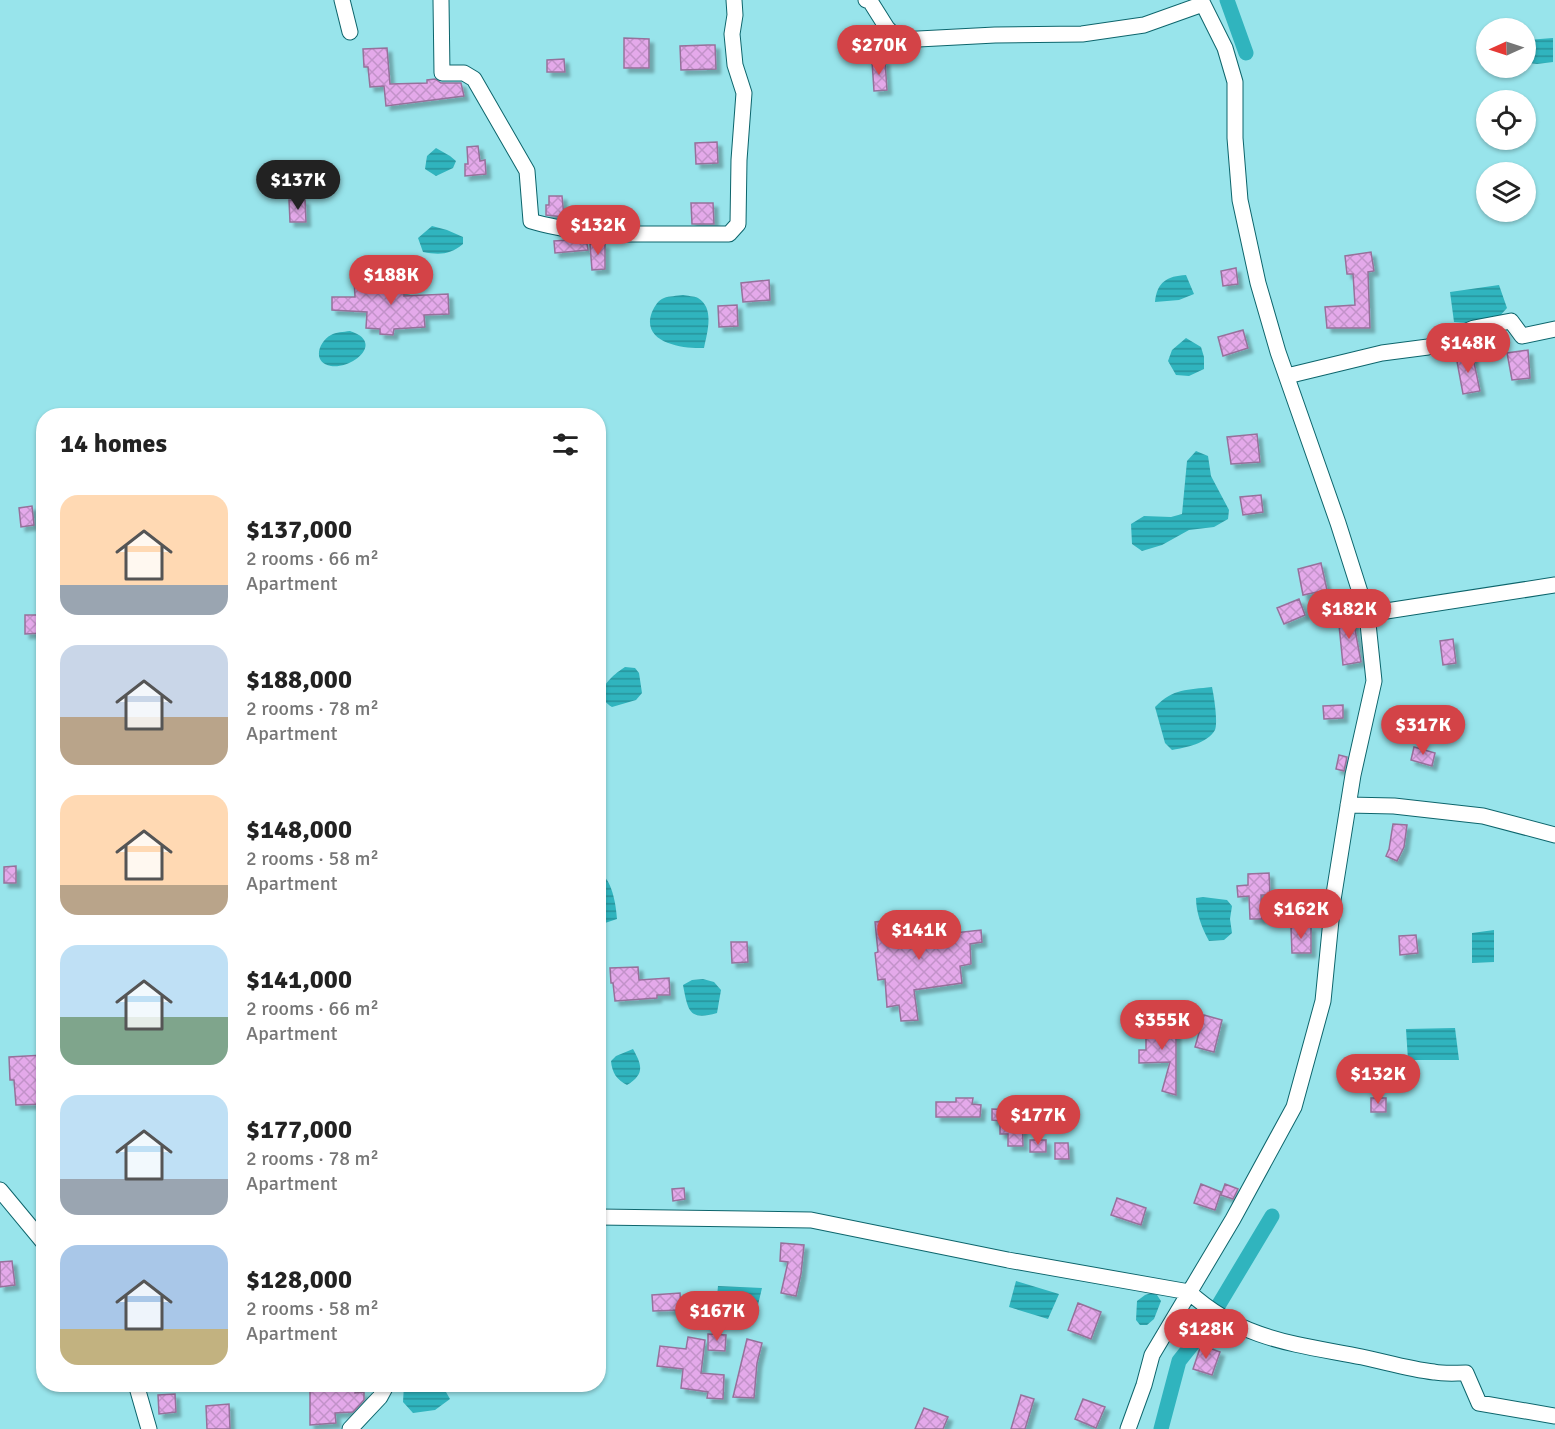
<!DOCTYPE html>
<html lang="en">
<head>
<meta charset="utf-8">
<style>
	:root { --surface:#fff; --page:#f6f6f6; --text:#222; --muted:#767676; --accent:#d34347 }
	body { margin:0; font-family:Signika,sans-serif; background:var(--page); color:var(--text); height:100vh; display:flex; flex-direction:column; font-size:22px; white-space:nowrap }
	* { box-sizing:border-box; margin:0 }
	p { font-size:20px; color:var(--muted) }
	.icon { flex:none; width:33px; height:33px; fill:none; stroke:currentColor; stroke-width:2; stroke-linecap:round; stroke-linejoin:round }
	.map { position:relative; flex:1; overflow:hidden }
	.drawer { position:absolute; left:36px; top:408px; width:570px; height:984px; display:flex; flex-direction:column; background:var(--surface); border-radius:24px; box-shadow:0 2px 4px #0004 }
	.drawer>* { flex:none }
	.needle { width:39px; rotate:267deg }
	.buttons { position:absolute; left:1476px; top:18px; display:grid; gap:12px }
	.buttons a { display:grid; place-items:center; width:60px; height:60px; border-radius:50%; background:var(--surface); box-shadow:0 2px 4px #0004; font-size:30px }
	.price { position:absolute; translate:-50% -51px; padding:0 14px; border-radius:21px; background:var(--accent); color:#fff; font-size:20px; line-height:39px; filter:drop-shadow(0 2px 3px #0008) }
	.price::after { content:''; position:absolute; left:50%; top:36px; width:18px; height:14px; margin-left:-9px; background:inherit; clip-path:polygon(0 0,100% 0,50% 100%) }
	.price.active { background:#222; color:#fff }
	ul { padding:0; list-style:none }
	li { display:flex; align-items:center; gap:18px; height:150px; padding:0 24px }
	li span { display:grid; place-items:center; flex:none; width:168px; height:120px; border-radius:18px; color:#555 }
	li>.icon { margin-inline-start:auto }
	span .icon { width:72px; height:72px; fill:#fffc; stroke-width:1 }
	li b { font-size:26px }
	h2 { display:flex; justify-content:space-between; align-items:center; height:72px; padding:0 24px; font-size:26px }
	.map>svg:first-child { display:block }
</style>
</head>
<body>
<div class="map">
<svg width="1555" height="1429" viewBox="0 0 1555 1429">
	<defs>
		<pattern id="water-rules" width="6" height="5" patternUnits="userSpaceOnUse" patternTransform="scale(1.5)"><rect width="6" height="5" fill="#30b4be"/><path d="M0 2.5h6" fill="none" stroke="#27939b"/></pattern>
		<pattern id="building-cross-hatch" width="8" height="8" patternUnits="userSpaceOnUse" patternTransform="scale(1.5)"><rect width="8" height="8" fill="#e4a9ea"/><path d="M0 0l8 8M0 8l8-8" fill="none" stroke="#c292c9"/></pattern>
		<filter id="shadow"><feDropShadow dx="4.5" dy="4.5" stdDeviation="1.5" flood-color="#0004"/></filter>
	</defs>
	<rect width="100%" height="100%" fill="#98e4eb"/>
	<path fill="url(#water-rules)" d="M 1553,38 L 1553,62 L 1537,64 L 1529,63 L 1527,40 Z
		M 436,148 L 450,156 L 456,161 L 453,168 L 436,176 L 425,169 L 427,156 Z
		M 432,226 L 447,230 L 463,237 L 463,244 C 450,255 439,255 423,252 L 418,238 Z
		M 1186,275 L 1194,294 L 1179,300 L 1155,302 C 1157,282 1167,276 1186,275 Z
		M 1499,285 L 1507,308 L 1498,318 L 1468,323 L 1454,322 L 1450,292 Z
		M 683,295 C 687,296 694,296 698,298 C 715,308 707,333 704,348 C 683,349 640,343 652,312 C 655,306 658,300 664,298 C 669,296 677,296 683,295 Z
		M 350,331 C 385,342 353,369 331,366 C 312,363 318,342 331,335 C 336,332 343,332 350,331 Z
		M 1186,338 L 1201,347 L 1204,357 L 1204,369 L 1189,376 L 1176,375 L 1168,361 L 1172,350 Z
		M 1196,451 L 1208,456 L 1211,476 L 1229,510 L 1228,519 L 1214,527 L 1189,530 L 1162,545 L 1142,551 L 1132,544 L 1131,524 L 1144,516 L 1171,517 L 1182,514 L 1187,461 Z
		M 625,667 L 635,668 L 639,673 L 642,693 L 636,700 L 612,707 C 590,694 611,676 625,667 Z
		M 1212,687 C 1214,696 1218,722 1215,730 C 1208,743 1185,748 1172,750 L 1165,743 L 1155,707 C 1174,688 1187,690 1212,687 Z
		M 599,872 C 612,879 616,904 617,919 L 599,925 Z
		M 1203,897 L 1227,900 L 1232,906 L 1230,919 L 1232,933 L 1224,940 L 1209,941 C 1202,928 1196,913 1196,898 Z
		M 1494,930 L 1494,962 L 1472,963 L 1472,933 Z
		M 703,979 L 714,982 L 721,990 L 717,1013 C 689,1021 688,1011 683,985 L 692,980 Z
		M 1455,1028 L 1459,1060 L 1408,1060 L 1406,1029 Z
		M 633,1049 C 642,1065 645,1074 627,1085 C 617,1080 612,1073 611,1061 L 616,1056 Z
		M 1016,1281 L 1059,1294 L 1048,1319 L 1009,1307 Z
		M 718,1286 L 762,1288 L 754,1322 L 736,1325 L 715,1317 Z
		M 1151,1293 L 1157,1295 L 1161,1301 L 1154,1319 L 1147,1325 L 1140,1325 L 1136,1320 L 1137,1301 L 1145,1295 Z
		M 404,1385 L 442,1385 L 450,1399 L 435,1410 L 413,1413 L 403,1402 Z"/>
	<g fill="none" stroke-linecap="round" stroke-linejoin="round">
		<path stroke="#30b4be" stroke-width="15" d="M 1227,0 L 1246,53
			M 1161,1429 L 1179,1361 L 1203,1331 L 1272,1216"/>
	</g>
	<path fill="url(#building-cross-hatch)" stroke="#96719b" stroke-width="1.5" filter="url(#shadow)" d="M 624,38 L 649,39 L 649,68 L 624,68 Z
		M 708,45 L 715,45 L 716,69 L 681,70 L 680,46 Z
		M 387,48 L 390,84 L 427,83 L 427,80 L 435,79 L 441,83 L 461,83 L 464,96 L 386,106 L 384,86 L 370,87 L 368,67 L 364,67 L 363,49 Z
		M 564,59 L 565,72 L 547,72 L 547,60 Z
		M 872,61 L 885,61 L 887,90 L 874,91 Z
		M 717,142 L 718,163 L 696,164 L 695,143 Z
		M 478,146 L 480,161 L 485,160 L 486,174 L 465,176 L 465,164 L 468,164 L 467,147 Z
		M 549,196 L 562,196 L 564,217 L 546,215 L 546,205 L 549,205 Z
		M 289,200 L 305,200 L 306,222 L 290,222 Z
		M 691,203 L 713,203 L 714,224 L 692,224 Z
		M 569,240 L 587,244 L 588,250 L 555,253 L 554,241 Z
		M 590,244 L 605,244 L 605,269 L 592,270 Z
		M 1371,252 L 1374,271 L 1368,272 L 1370,328 L 1327,328 L 1325,307 L 1355,305 L 1353,274 L 1347,274 L 1345,256 Z
		M 1236,268 L 1238,284 L 1223,286 L 1221,271 Z
		M 378,278 L 378,284 L 404,283 L 404,296 L 448,294 L 449,314 L 424,315 L 425,327 L 394,329 L 393,335 L 380,334 L 380,329 L 366,328 L 367,312 L 332,310 L 332,297 L 355,297 L 354,279 Z
		M 769,280 L 770,300 L 743,302 L 741,283 Z
		M 737,305 L 738,326 L 719,327 L 718,306 Z
		M 1243,330 L 1248,348 L 1223,356 L 1218,337 Z
		M 1528,350 L 1530,378 L 1512,380 L 1507,353 Z
		M 1472,353 L 1480,391 L 1463,394 L 1456,356 Z
		M 1257,434 L 1260,462 L 1231,464 L 1227,437 Z
		M 1261,495 L 1263,512 L 1243,515 L 1240,497 Z
		M 32,506 L 34,525 L 21,527 L 19,508 Z
		M 1321,563 L 1327,590 L 1303,595 L 1298,569 Z
		M 1299,599 L 1305,615 L 1284,624 L 1277,608 Z
		M 1352,613 L 1361,662 L 1343,665 L 1338,615 Z
		M 25,615 L 44,615 L 44,633 L 25,634 Z
		M 1453,639 L 1456,663 L 1443,665 L 1440,641 Z
		M 1343,705 L 1343,718 L 1324,719 L 1323,706 Z
		M 1414,747 L 1435,753 L 1432,766 L 1411,760 Z
		M 1339,755 L 1347,757 L 1344,771 L 1336,769 Z
		M 1393,824 L 1407,825 L 1404,847 L 1397,861 L 1386,856 L 1389,849 Z
		M 16,866 L 16,883 L 4,883 L 4,867 Z
		M 1269,873 L 1270,895 L 1261,895 L 1262,919 L 1250,919 L 1249,896 L 1238,897 L 1237,886 L 1248,885 L 1248,874 Z
		M 900,919 L 900,923 L 913,921 L 914,928 L 919,928 L 920,934 L 945,931 L 945,934 L 981,930 L 982,942 L 970,944 L 971,964 L 960,966 L 962,983 L 914,990 L 918,1020 L 901,1021 L 899,1005 L 887,1007 L 885,979 L 878,980 L 875,953 L 878,952 L 875,922 Z
		M 1291,927 L 1311,927 L 1311,953 L 1292,953 Z
		M 1416,935 L 1418,953 L 1400,955 L 1399,936 Z
		M 731,942 L 747,942 L 748,962 L 732,963 Z
		M 638,967 L 639,980 L 669,978 L 670,995 L 657,995 L 657,998 L 615,1001 L 613,983 L 611,983 L 610,968 Z
		M 1204,1015 L 1222,1020 L 1214,1052 L 1195,1047 Z
		M 1163,1023 L 1176,1023 L 1176,1095 L 1162,1091 L 1170,1062 L 1139,1063 L 1139,1050 L 1146,1050 L 1146,1025 L 1163,1025 Z
		M 44,1055 L 44,1079 L 42,1079 L 44,1104 L 16,1105 L 14,1080 L 10,1080 L 9,1057 Z
		M 956,1098 L 973,1098 L 972,1104 L 981,1105 L 980,1117 L 936,1117 L 936,1102 L 956,1102 Z
		M 1371,1098 L 1386,1098 L 1386,1112 L 1371,1112 Z
		M 1032,1105 L 1051,1105 L 1051,1116 L 1032,1116 Z
		M 992,1109 L 1022,1110 L 1023,1146 L 1008,1146 L 1008,1134 L 1000,1134 L 1000,1121 L 992,1120 Z
		M 1030,1140 L 1046,1140 L 1046,1152 L 1030,1152 Z
		M 1055,1143 L 1068,1143 L 1069,1159 L 1055,1159 Z
		M 1201,1184 L 1221,1192 L 1215,1210 L 1194,1203 Z
		M 1225,1184 L 1238,1189 L 1233,1199 L 1221,1195 Z
		M 684,1188 L 685,1199 L 673,1201 L 672,1189 Z
		M 1117,1198 L 1146,1208 L 1141,1225 L 1111,1215 Z
		M 781,1243 L 804,1245 L 801,1274 L 796,1296 L 781,1293 L 788,1262 L 780,1261 Z
		M 12,1261 L 15,1285 L 0,1287 L 0,1262 Z
		M 680,1293 L 681,1310 L 653,1311 L 652,1295 Z
		M 1078,1303 L 1101,1312 L 1091,1339 L 1068,1330 Z
		M 708,1334 L 726,1335 L 725,1351 L 708,1350 Z
		M 688,1337 L 705,1340 L 701,1373 L 724,1375 L 723,1399 L 707,1398 L 708,1392 L 681,1388 L 683,1369 L 657,1366 L 660,1346 L 686,1349 Z
		M 747,1339 L 762,1343 L 757,1363 L 754,1398 L 733,1397 Z
		M 1201,1345 L 1220,1352 L 1212,1375 L 1193,1369 Z
		M 310,1384 L 355,1384 L 355,1393 L 364,1392 L 364,1400 L 353,1412 L 335,1413 L 336,1423 L 310,1425 Z
		M 175,1394 L 176,1412 L 159,1414 L 158,1395 Z
		M 1021,1395 L 1034,1399 L 1025,1429 L 1011,1429 Z
		M 1083,1399 L 1105,1407 L 1096,1428 L 1075,1419 Z
		M 229,1404 L 230,1429 L 207,1429 L 206,1406 Z
		M 924,1408 L 948,1417 L 943,1429 L 915,1429 Z"/>
	<g fill="none" stroke-linecap="round" stroke-linejoin="round">
		<g stroke="#0d656c" stroke-width="17">
			<path id="minor" d="M 342,0 L 350,32
				M 441,0 L 442,73 L 464,73 L 474,79 L 527,171 L 531,221 C 549,227 567,228 585,234 L 729,234 L 738,224 L 739,160 L 744,93 L 735,65 L 732,34 L 735,15 L 734,0
				M 866,0 L 870,1 L 887,28 L 899,40 L 995,35 L 1082,34 L 1144,25 L 1203,4
				M 1287,376 L 1382,353 L 1428,347 L 1474,328 L 1511,321 L 1522,336 L 1555,329
				M 1367,614 L 1555,585
				M 1348,805 L 1394,806 L 1483,816 L 1555,835
				M 0,1190 L 44,1243
				M 598,1217 L 811,1220 L 1008,1260 L 1189,1292 C 1241,1340 1296,1344 1362,1357 C 1386,1362 1409,1369 1434,1372 C 1444,1374 1455,1373 1466,1373 L 1479,1403 L 1555,1416
				M 136,1384 L 149,1429
				M 350,1429 L 380,1397 L 387,1384
				M 1128,1429 L 1144,1385 L 1152,1355 L 1233,1219 L 1294,1107 L 1323,1001 L 1333,900 L 1353,775 L 1374,681 L 1367,614 L 1338,523 L 1278,352 L 1258,283 L 1240,200 L 1235,138 L 1235,82 L 1225,48 L 1201,0"/>
		</g>
		<use href="#minor" stroke="#fff" stroke-width="15"/>
	</g>
</svg>
<div class="buttons">
<a><svg class="needle" viewBox="-14 -14 28 28"><path d="M0-13l5 13h-10z" fill="#e53935"/><path d="M0 13l5-13h-10z" fill="#767676"/></svg></a>
<a><svg class="icon" aria-label="locate" viewBox="0 0 24 24"><circle cx="12" cy="12" r="6"/><path d="M12 2v4M12 18v4M2 12h4M18 12h4"/></svg></a>
<a><svg class="icon" aria-label="layers" viewBox="0 0 24 24"><path d="M12 4l9 5-9 5-9-5zM3 14l9 5 9-5"/></svg></a>
</div>
<b class="price" style="left:879px;top:76px">$270K</b>
<b class="price active" style="left:298px;top:211px">$137K</b>
<b class="price" style="left:598px;top:256px">$132K</b>
<b class="price" style="left:391px;top:306px">$188K</b>
<b class="price" style="left:1468px;top:374px">$148K</b>
<b class="price" style="left:1349px;top:640px">$182K</b>
<b class="price" style="left:1423px;top:756px">$317K</b>
<b class="price" style="left:1301px;top:940px">$162K</b>
<b class="price" style="left:919px;top:961px">$141K</b>
<b class="price" style="left:1162px;top:1051px">$355K</b>
<b class="price" style="left:1378px;top:1105px">$132K</b>
<b class="price" style="left:1038px;top:1146px">$177K</b>
<b class="price" style="left:717px;top:1342px">$167K</b>
<b class="price" style="left:1206px;top:1360px">$128K</b>
<section class="drawer">
<h2>14 homes<svg class="icon" aria-label="filters" viewBox="0 0 24 24"><path d="M4 7h16M4 17h16"/><circle cx="9" cy="7" r="2"/><circle cx="15" cy="17" r="2"/></svg></h2>
<ul>
<li><span style="background:linear-gradient(#ffd9b3 75%,#9aa5b1 0)"><svg class="icon" aria-label="home" viewBox="0 0 24 24"><path d="M3 11l9-7 9 7M6 9v11h12V9"/></svg></span><div><b>$137,000</b><p>2 rooms · 66 m²</p><p>Apartment</p></div></li>
<li><span style="background:linear-gradient(#c9d6e8 60%,#b9a48a 0)"><svg class="icon" aria-label="home" viewBox="0 0 24 24"><path d="M3 11l9-7 9 7M6 9v11h12V9"/></svg></span><div><b>$188,000</b><p>2 rooms · 78 m²</p><p>Apartment</p></div></li>
<li><span style="background:linear-gradient(#ffd9b3 75%,#b9a48a 0)"><svg class="icon" aria-label="home" viewBox="0 0 24 24"><path d="M3 11l9-7 9 7M6 9v11h12V9"/></svg></span><div><b>$148,000</b><p>2 rooms · 58 m²</p><p>Apartment</p></div></li>
<li><span style="background:linear-gradient(#bfe0f5 60%,#7fa58c 0)"><svg class="icon" aria-label="home" viewBox="0 0 24 24"><path d="M3 11l9-7 9 7M6 9v11h12V9"/></svg></span><div><b>$141,000</b><p>2 rooms · 66 m²</p><p>Apartment</p></div></li>
<li><span style="background:linear-gradient(#bfe0f5 70%,#9aa5b1 0)"><svg class="icon" aria-label="home" viewBox="0 0 24 24"><path d="M3 11l9-7 9 7M6 9v11h12V9"/></svg></span><div><b>$177,000</b><p>2 rooms · 78 m²</p><p>Apartment</p></div></li>
<li><span style="background:linear-gradient(#a9c7e8 70%,#c2b280 0)"><svg class="icon" aria-label="home" viewBox="0 0 24 24"><path d="M3 11l9-7 9 7M6 9v11h12V9"/></svg></span><div><b>$128,000</b><p>2 rooms · 58 m²</p><p>Apartment</p></div></li>
</ul>
</section>
</div>
</body>
</html>
